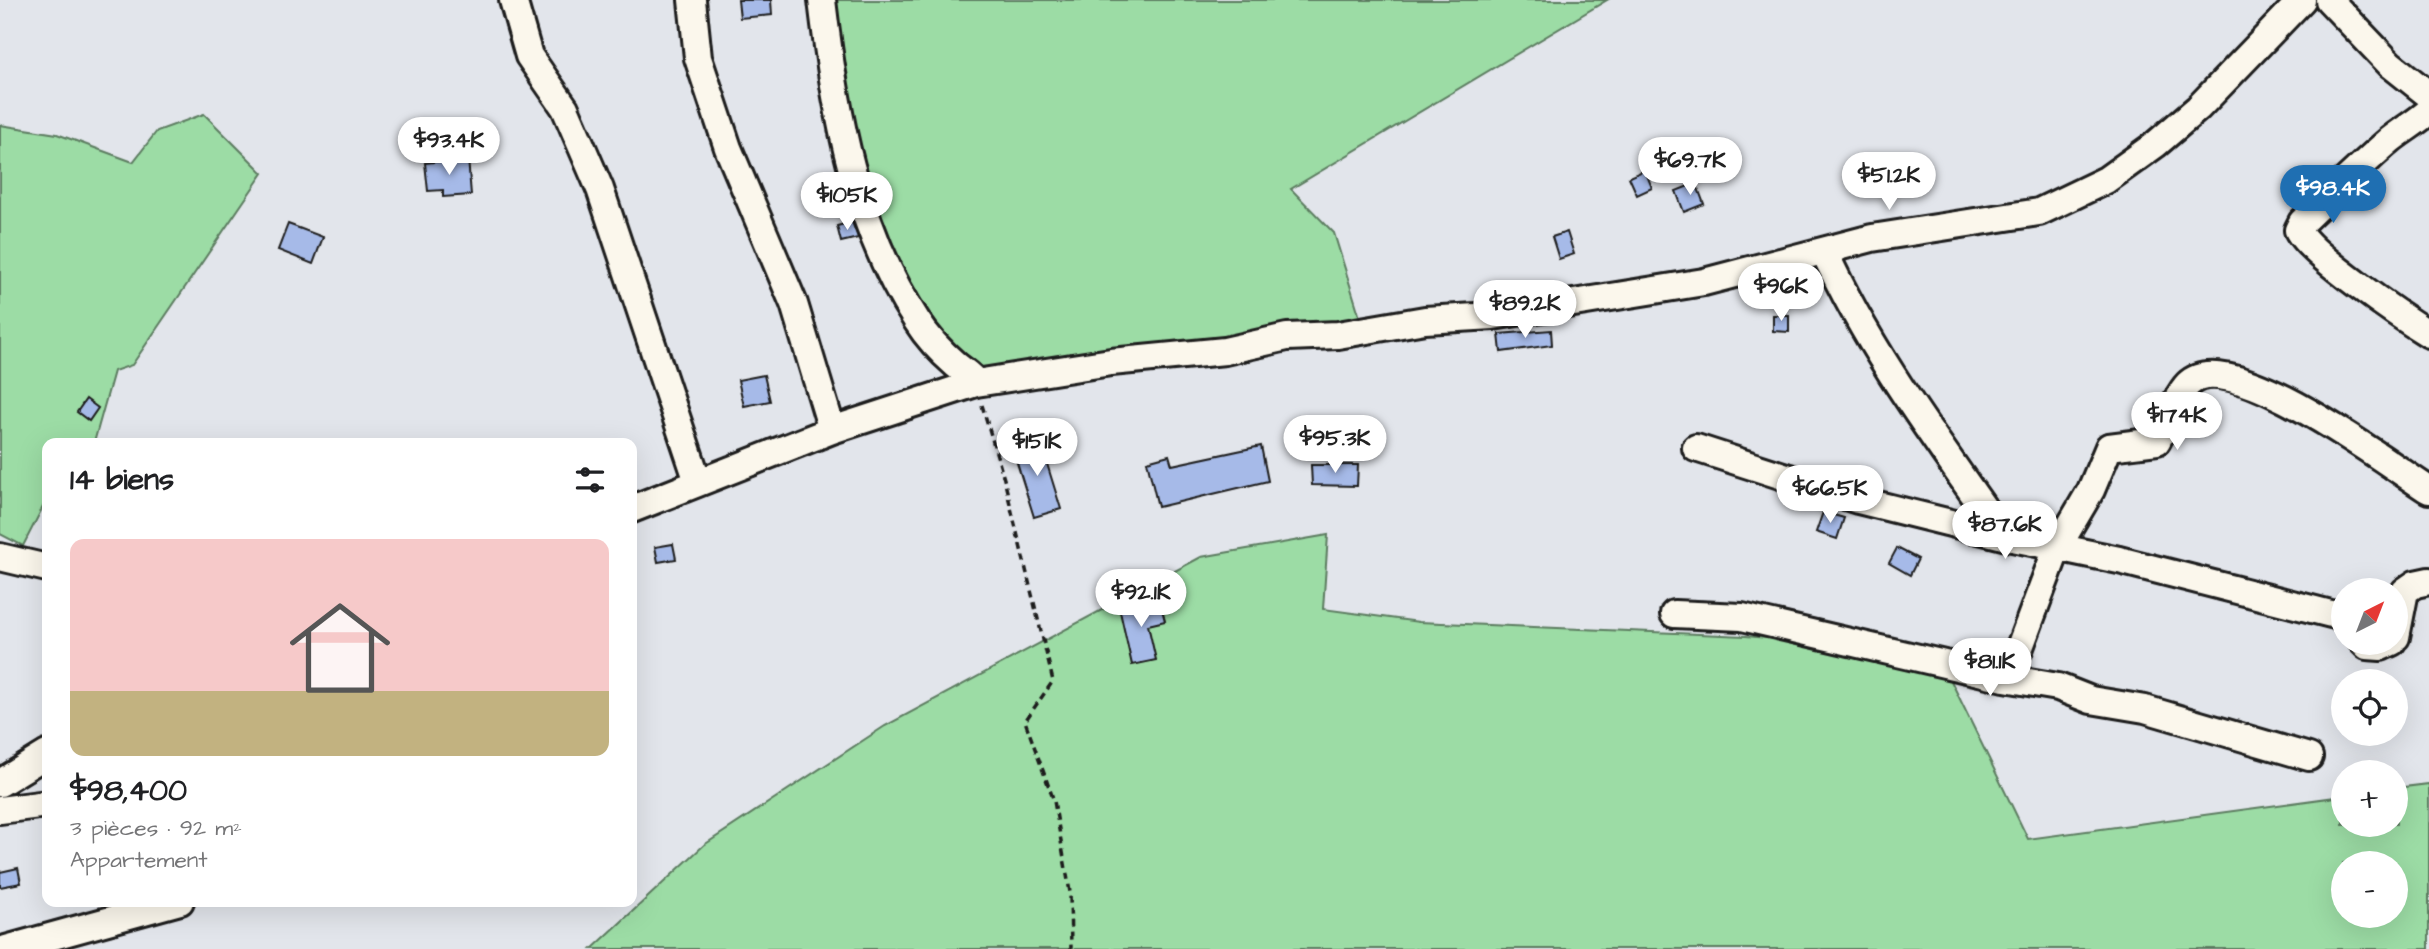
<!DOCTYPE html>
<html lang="fr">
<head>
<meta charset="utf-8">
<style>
	:root { --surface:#fff; --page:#f6f6f6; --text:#202124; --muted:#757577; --accent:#1f6fb2 }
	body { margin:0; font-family:"Architects Daughter",sans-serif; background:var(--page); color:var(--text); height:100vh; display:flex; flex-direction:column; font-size:26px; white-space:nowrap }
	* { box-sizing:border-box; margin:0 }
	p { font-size:23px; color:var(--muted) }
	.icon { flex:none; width:38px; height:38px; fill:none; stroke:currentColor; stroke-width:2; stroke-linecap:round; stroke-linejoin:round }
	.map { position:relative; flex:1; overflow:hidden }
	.side { position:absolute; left:42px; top:438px; width:595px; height:469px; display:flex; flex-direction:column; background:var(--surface); border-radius:14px; box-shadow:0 7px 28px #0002 }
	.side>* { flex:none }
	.needle { width:46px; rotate:42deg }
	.fabs { position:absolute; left:2331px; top:578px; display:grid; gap:14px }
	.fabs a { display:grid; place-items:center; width:77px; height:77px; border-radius:50%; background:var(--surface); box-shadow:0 7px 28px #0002; font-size:35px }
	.price { position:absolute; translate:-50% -60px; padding:0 16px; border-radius:24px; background:#fff; color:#222; font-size:23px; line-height:46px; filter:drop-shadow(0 2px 4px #0008) }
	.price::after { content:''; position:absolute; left:50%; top:42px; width:21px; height:16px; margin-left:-10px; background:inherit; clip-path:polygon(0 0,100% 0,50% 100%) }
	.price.current { background:var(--accent); color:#fff }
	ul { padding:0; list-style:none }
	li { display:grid; align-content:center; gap:14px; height:371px; padding:0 28px }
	li span { display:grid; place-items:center; height:217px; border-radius:14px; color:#555 }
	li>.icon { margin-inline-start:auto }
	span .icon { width:126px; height:126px; fill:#fffc; stroke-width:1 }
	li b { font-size:30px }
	h2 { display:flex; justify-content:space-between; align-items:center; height:84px; padding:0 28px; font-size:30px }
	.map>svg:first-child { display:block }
</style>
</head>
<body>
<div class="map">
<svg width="2429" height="949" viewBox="0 0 2429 949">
	<rect width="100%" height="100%" fill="#e2e5eb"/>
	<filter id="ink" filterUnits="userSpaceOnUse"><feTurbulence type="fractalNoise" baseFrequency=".0143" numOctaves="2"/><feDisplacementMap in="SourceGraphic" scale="14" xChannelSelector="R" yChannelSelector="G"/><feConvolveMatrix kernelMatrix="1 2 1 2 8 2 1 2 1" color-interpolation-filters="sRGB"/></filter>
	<g filter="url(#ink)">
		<path fill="#9cdca5" stroke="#5c7c60" stroke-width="2" fill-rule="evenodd" d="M 835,0 L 1607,0 L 1291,189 L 1334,233 L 1365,334 L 1009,383 L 974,368 L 926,321 L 881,239 L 841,83 Z
			M 204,114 L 263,173 L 132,365 L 114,371 L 95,439 L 91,443 L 47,443 L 47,499 L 23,546 L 0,534 L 0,125 L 57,134 L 133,162 L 157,131 Z
			M 1328,535 L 1323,609 L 1419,622 L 1746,636 L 1938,654 L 2028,839 L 2343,796 L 2343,824 L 2396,824 L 2396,788 L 2429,784 L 2429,949 L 592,949 L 704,845 L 885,726 L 1201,557 ZM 2343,863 L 2396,863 L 2396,915 L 2343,915 Z"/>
		<path fill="#a6bae8" stroke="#1c1c1c" stroke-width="2" d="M 738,0 L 771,0 L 772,15 L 740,18 Z
			M 468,158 L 471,195 L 443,197 L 443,190 L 428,191 L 425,163 Z
			M 1645,170 L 1652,188 L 1637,195 L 1629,177 Z
			M 1696,183 L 1704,204 L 1684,212 L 1676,191 Z
			M 852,222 L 858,238 L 841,242 L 837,226 Z
			M 288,224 L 323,237 L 313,264 L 278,250 Z
			M 1567,232 L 1574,254 L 1559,259 L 1552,237 Z
			M 1773,315 L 1789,315 L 1789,332 L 1773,331 Z
			M 1551,330 L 1552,345 L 1501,352 L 1499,334 Z
			M 764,375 L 770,401 L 744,406 L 738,380 Z
			M 86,399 L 98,408 L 89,421 L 77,412 Z
			M 1039,438 L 1061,509 L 1034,517 L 1012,447 Z
			M 1261,446 L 1268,481 L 1158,507 L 1147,461 L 1169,455 L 1172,465 Z
			M 1311,465 L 1358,465 L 1357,486 L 1312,485 Z
			M 1823,512 L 1844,518 L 1837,539 L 1816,532 Z
			M 673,544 L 676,559 L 658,562 L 655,547 Z
			M 1897,548 L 1918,559 L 1910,575 L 1889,563 Z
			M 1159,598 L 1165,621 L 1148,625 L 1156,660 L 1132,665 L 1119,607 Z
			M 18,868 L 21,883 L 0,887 L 0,872 Z"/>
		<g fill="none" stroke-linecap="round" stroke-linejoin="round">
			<g stroke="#1c1c1c" stroke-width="32">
				<path id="minor" d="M 513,0 L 529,56 L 565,108 L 600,189 L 698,482
					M 692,0 L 698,58 L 728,148 L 794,304 L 832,430
					M 822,0 C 835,111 855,226 917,321 C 927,337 941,352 956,365 C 963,371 971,375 976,383
					M 2329,0 L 2390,64 L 2429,95
					M 2429,111 C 2417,122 2402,130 2390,140 C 2360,166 2331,194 2302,222 L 2298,230 C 2309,254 2403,318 2429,334
					M 1824,251 C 1870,353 1939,444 2003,536
					M 1696,448 L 1858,500 L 2003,536 L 2119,560 L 2339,616 L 2343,620
					M 632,509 L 832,430 L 976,383 L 1111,362 L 1225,351 L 1287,337 L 1338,335 L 1425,320 L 1493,316 L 1704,282 L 1872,238 L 2039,212 L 2106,180 L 2156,144 L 2198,108 L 2302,0
					M 0,557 L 47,568
					M 1674,614 L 1742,617 L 2005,678 L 2058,687 L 2091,700 L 2145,709 L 2309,757
					M 2396,637 L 2405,591 L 2415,584 L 2429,581
					M 2363,642 L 2367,646 L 2381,647 L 2392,642
					M 2005,678 L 2014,663 L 2057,548 L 2091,490 L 2109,447 L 2157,441 C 2165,426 2177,395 2188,384 C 2230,343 2390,466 2429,490
					M 0,783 L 47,754
					M 0,810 L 47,804
					M 6,949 L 180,901"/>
			</g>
			<path stroke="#1c1c1c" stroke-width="3.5" stroke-dasharray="7 5" stroke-linecap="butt" d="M 982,405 L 1004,479 L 1053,681 L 1025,721 L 1054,801 L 1070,892 L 1071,949"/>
			<use href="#minor" stroke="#fbf7ec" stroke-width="26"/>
		</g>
	</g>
</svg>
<div class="fabs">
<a><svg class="needle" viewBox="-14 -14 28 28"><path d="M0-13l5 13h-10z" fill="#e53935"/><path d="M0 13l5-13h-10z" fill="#757577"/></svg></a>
<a><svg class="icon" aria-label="locate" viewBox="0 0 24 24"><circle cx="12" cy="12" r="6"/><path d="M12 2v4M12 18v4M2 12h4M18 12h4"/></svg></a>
<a>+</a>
<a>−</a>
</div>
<b class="price" style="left:449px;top:177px">$93.4K</b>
<b class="price" style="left:1690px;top:197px">$69.7K</b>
<b class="price" style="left:1889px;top:212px">$51.2K</b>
<b class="price current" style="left:2333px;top:225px">$98.4K</b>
<b class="price" style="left:847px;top:232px">$105K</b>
<b class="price" style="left:1781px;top:323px">$96K</b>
<b class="price" style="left:1525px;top:340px">$89.2K</b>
<b class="price" style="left:2177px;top:452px">$174K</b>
<b class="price" style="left:1335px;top:475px">$95.3K</b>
<b class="price" style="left:1037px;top:478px">$151K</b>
<b class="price" style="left:1830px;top:525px">$66.5K</b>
<b class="price" style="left:2005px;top:561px">$87.6K</b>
<b class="price" style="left:1141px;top:629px">$92.1K</b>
<b class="price" style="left:1990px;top:698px">$81.1K</b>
<section class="side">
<h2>14 biens<svg class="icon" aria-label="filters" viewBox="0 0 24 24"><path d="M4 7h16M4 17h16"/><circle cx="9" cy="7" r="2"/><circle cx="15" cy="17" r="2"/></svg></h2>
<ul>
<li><span style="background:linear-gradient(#f6c9c9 70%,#c2b280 0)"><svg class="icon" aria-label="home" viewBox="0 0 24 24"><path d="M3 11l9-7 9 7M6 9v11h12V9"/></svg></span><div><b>$98,400</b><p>3 pièces · 92 m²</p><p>Appartement</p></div></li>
</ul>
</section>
</div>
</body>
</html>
